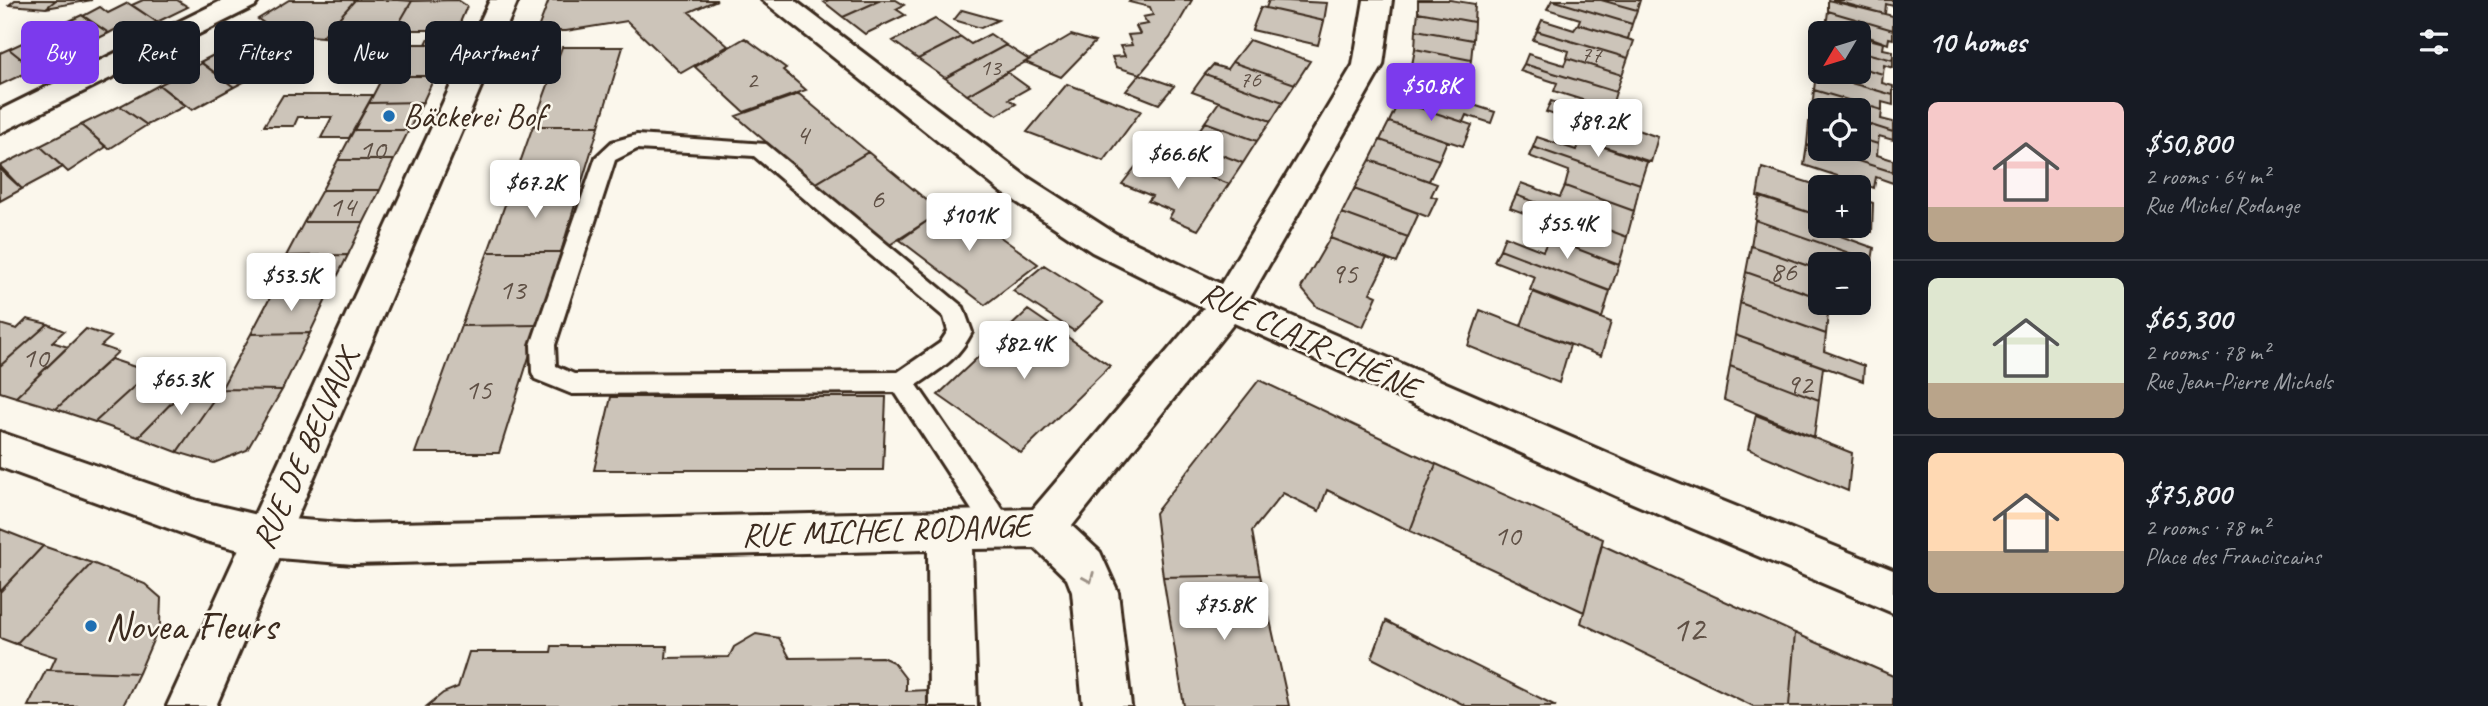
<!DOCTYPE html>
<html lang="en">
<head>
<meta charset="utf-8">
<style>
	:root { --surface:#171b24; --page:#20242c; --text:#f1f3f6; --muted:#9ea1a6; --line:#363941; --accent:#7c3aed }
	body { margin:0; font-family:Caveat,sans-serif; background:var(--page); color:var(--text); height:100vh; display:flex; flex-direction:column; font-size:26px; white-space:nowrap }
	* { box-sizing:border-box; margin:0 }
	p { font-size:23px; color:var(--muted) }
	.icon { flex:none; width:38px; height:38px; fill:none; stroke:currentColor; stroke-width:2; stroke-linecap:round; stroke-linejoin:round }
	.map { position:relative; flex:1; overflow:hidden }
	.panel { display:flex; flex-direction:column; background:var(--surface); width:595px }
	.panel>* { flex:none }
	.guide { position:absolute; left:21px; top:21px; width:665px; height:63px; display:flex; gap:14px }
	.needle { width:46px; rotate:232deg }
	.fabs { position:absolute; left:1808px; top:21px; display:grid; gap:14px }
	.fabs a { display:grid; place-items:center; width:63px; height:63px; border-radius:10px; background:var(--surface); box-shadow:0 4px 18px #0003; font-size:35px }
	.price { position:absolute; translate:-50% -60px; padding:0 16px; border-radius:7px; background:#fff; color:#222; font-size:23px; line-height:46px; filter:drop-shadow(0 2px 4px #0008) }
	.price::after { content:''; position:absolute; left:50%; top:42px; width:21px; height:16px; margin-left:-10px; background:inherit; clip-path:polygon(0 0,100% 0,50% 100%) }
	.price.current { background:var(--accent); color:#fff }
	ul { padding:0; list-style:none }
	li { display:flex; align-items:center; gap:21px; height:175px; padding:0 35px }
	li+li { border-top:2px solid var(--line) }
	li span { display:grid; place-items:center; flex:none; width:196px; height:140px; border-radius:10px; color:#555 }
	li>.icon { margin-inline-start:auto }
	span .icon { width:84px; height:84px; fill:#fffc; stroke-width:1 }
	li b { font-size:30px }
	h2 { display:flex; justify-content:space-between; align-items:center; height:84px; padding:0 35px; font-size:30px }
	.tag { padding:0 24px; border-radius:10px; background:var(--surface); box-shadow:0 4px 18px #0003; font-size:24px; line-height:63px }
	.tag.current { background:var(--accent); color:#fff }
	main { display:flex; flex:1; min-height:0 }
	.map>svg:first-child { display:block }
</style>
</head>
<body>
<main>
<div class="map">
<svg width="1893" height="706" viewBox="0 0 1893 706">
	<rect width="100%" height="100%" fill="#fbf7ec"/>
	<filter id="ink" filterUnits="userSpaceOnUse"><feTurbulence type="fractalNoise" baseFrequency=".0143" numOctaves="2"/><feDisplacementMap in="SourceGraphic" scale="14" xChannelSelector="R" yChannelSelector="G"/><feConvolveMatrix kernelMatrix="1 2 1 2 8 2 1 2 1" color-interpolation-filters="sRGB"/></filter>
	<g filter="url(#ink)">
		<path fill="#ccc4b9" stroke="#3b2a1e" stroke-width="2" d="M 15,0 L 56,0 L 46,8 L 9,5 Z
			M 56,0 L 92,0 L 46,8 Z
			M 143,0 L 177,0 L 188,7 L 157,22 L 132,5 Z
			M 289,0 L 355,0 L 322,37 L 310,36 L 295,44 L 258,19 Z
			M 355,0 L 398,0 L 412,1 L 387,44 L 370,41 L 358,46 L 349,45 L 347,40 L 322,37 Z
			M 458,0 L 467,6 L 451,44 L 426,44 L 433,30 L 395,30 L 412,1 Z
			M 549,0 L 717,0 L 689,12 L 728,46 L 681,73 L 627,21 L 566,31 L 537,31 Z
			M 829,0 L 881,0 L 843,17 L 824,2 Z
			M 881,0 L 896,0 L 904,5 L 896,9 L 905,15 L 865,34 L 843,17 Z
			M 1131,0 L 1192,0 L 1170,38 L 1140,74 L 1116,67 L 1112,57 L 1125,56 L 1120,46 L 1132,45 L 1128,35 L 1140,34 L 1136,26 L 1148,24 L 1143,17 L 1153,15 L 1150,7 L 1129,2 Z
			M 1269,0 L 1327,3 L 1324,21 L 1266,8 Z
			M 1418,0 L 1450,0 L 1475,4 L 1474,22 L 1418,12 Z
			M 1552,0 L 1632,24 L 1628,39 L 1578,24 L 1580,19 L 1547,9 Z
			M 1552,0 L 1601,0 L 1637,10 L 1632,24 Z
			M 1601,0 L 1640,0 L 1637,10 Z
			M 1828,0 L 1893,16 L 1893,30 L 1828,11 Z
			M 1832,0 L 1893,0 L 1893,6 L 1886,4 L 1885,14 Z
			M 128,3 L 157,22 L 137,32 L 127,33 L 120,27 L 109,33 L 83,16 L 100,7 L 108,13 Z
			M 1261,7 L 1324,21 L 1318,45 L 1252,30 Z
			M 962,10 L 998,20 L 981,28 L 954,20 Z
			M 1828,11 L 1893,30 L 1893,39 L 1889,38 L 1888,44 L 1858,33 L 1826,27 Z
			M 1418,12 L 1474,22 L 1473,40 L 1416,30 Z
			M 82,15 L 109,33 L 76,49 L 50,30 Z
			M 935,19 L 961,37 L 918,59 L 893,41 Z
			M 1542,20 L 1574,30 L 1578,24 L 1634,41 L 1628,58 L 1537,31 Z
			M 50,30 L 76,49 L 34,69 L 9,49 Z
			M 1416,30 L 1473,40 L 1471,60 L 1415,49 Z
			M 1537,31 L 1628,58 L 1622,75 L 1567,58 L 1569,51 L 1533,40 Z
			M 990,34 L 1006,45 L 945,78 L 918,59 L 961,37 L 971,44 Z
			M 1071,35 L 1095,42 L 1061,77 L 1025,62 Z
			M 1858,36 L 1884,43 L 1883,49 L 1893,51 L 1893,60 L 1858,51 Z
			M 247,38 L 282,62 L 234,87 L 200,62 Z
			M 745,38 L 786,68 L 783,70 L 806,90 L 744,112 L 695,67 Z
			M 1249,40 L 1310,61 L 1295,84 L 1232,62 Z
			M 400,44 L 451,44 L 435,76 L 383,76 Z
			M 1006,45 L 1029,60 L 967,95 L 945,78 Z
			M 562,47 L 623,47 L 599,126 L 533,126 Z
			M 9,49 L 34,69 L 0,85 L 0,53 Z
			M 1415,49 L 1471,60 L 1468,78 L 1412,65 Z
			M 1858,51 L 1893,60 L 1893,68 L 1884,65 L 1883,74 L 1858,67 Z
			M 1528,54 L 1564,65 L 1567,58 L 1622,75 L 1616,92 L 1524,64 Z
			M 1818,56 L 1820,72 L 1858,72 L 1858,67 L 1883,74 L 1882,83 L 1893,86 L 1893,95 L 1816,73 Z
			M 1232,62 L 1295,84 L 1283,102 L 1205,74 L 1213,65 L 1227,69 Z
			M 202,63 L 234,87 L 192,110 L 159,85 Z
			M 1524,64 L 1616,92 L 1611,109 L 1554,91 L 1557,83 L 1520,71 Z
			M 1412,65 L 1468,78 L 1461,101 L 1408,84 Z
			M 1007,72 L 1029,88 L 1009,99 L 1016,104 L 997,115 L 967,95 Z
			M 1816,73 L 1893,95 L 1893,105 L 1882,102 L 1882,110 L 1814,90 Z
			M 1140,74 L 1174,86 L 1159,104 L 1126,91 Z
			M 1205,74 L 1283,102 L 1271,121 L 1192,92 Z
			M 383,76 L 435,76 L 423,102 L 369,103 Z
			M 1067,84 L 1141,111 L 1104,161 L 1027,132 Z
			M 1408,84 L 1495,112 L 1491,123 L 1466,115 L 1463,122 L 1399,101 Z
			M 159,85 L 185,106 L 147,125 L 120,106 Z
			M 1814,90 L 1882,110 L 1881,119 L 1893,122 L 1893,132 L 1858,121 L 1858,110 L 1812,108 Z
			M 799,94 L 868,152 L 815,184 L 736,116 Z
			M 283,95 L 373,95 L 349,138 L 321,138 L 332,117 L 298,117 L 294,126 L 264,126 Z
			M 1399,101 L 1472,125 L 1463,146 L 1389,122 Z
			M 1551,101 L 1658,137 L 1651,162 L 1581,139 L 1586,126 L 1546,112 Z
			M 423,102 L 409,130 L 354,130 L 369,103 Z
			M 1219,102 L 1271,121 L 1257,141 L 1205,122 Z
			M 120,106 L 147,125 L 109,149 L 81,125 Z
			M 1812,108 L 1821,110 L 1820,126 L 1809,123 Z
			M 1858,121 L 1893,132 L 1893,140 L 1879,136 L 1878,144 L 1858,138 Z
			M 1205,122 L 1257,141 L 1243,163 L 1190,143 Z
			M 1389,122 L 1447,141 L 1439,160 L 1380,140 Z
			M 1809,123 L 1820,126 L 1820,149 L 1858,149 L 1858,138 L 1878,144 L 1877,155 L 1893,160 L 1893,172 L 1807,145 Z
			M 81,125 L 106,147 L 68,172 L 40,146 Z
			M 533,126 L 599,126 L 580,188 L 511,188 Z
			M 354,130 L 409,130 L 394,160 L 338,160 Z
			M 1537,137 L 1576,150 L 1581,139 L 1647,162 L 1640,184 L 1533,147 Z
			M 1380,140 L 1439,160 L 1429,181 L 1370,160 Z
			M 1190,143 L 1243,163 L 1229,184 L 1175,163 Z
			M 1807,145 L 1893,172 L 1893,183 L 1876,177 L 1874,188 L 1804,165 Z
			M 40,146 L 63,167 L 22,189 L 0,166 Z
			M 1533,147 L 1640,184 L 1634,211 L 1565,186 L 1569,171 L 1529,156 Z
			M 868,152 L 941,212 L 888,246 L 815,184 Z
			M 338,160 L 394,160 L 380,190 L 322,190 Z
			M 1370,160 L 1437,184 L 1431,196 L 1437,198 L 1428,217 L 1354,189 Z
			M 1140,161 L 1169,172 L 1175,163 L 1229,184 L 1198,230 L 1169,218 L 1173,211 L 1148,201 L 1152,196 L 1122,184 Z
			M 1762,168 L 1823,187 L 1820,187 L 1820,216 L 1757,196 Z
			M 0,169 L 22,189 L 0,201 Z
			M 1521,183 L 1560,197 L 1565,186 L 1634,211 L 1627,237 L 1516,195 Z
			M 511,188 L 580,188 L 561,252 L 488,252 Z
			M 1354,189 L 1419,213 L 1408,237 L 1342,213 Z
			M 322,190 L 380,190 L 364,222 L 304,222 Z
			M 1516,195 L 1627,237 L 1619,265 L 1549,238 L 1554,224 L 1510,208 Z
			M 1760,196 L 1820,216 L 1820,226 L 1836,226 L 1835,234 L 1874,248 L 1872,261 L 1755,220 Z
			M 1858,198 L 1873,203 L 1872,232 L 1850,226 L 1858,226 Z
			M 953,203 L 1038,264 L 985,305 L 900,240 Z
			M 1342,213 L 1408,237 L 1397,263 L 1330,238 Z
			M 1755,220 L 1872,261 L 1870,273 L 1858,269 L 1858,264 L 1833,260 L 1833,264 L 1820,264 L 1820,270 L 1751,246 Z
			M 304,222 L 364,222 L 348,255 L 286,256 Z
			M 1505,236 L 1543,251 L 1549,238 L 1619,265 L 1610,291 L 1500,249 Z
			M 1330,238 L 1387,259 L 1370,293 L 1377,296 L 1363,327 L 1317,307 L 1301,288 Z
			M 1751,246 L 1820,270 L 1820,298 L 1746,272 Z
			M 1500,249 L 1610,291 L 1602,318 L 1530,290 L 1535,277 L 1494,261 Z
			M 488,252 L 561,252 L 539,325 L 461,326 Z
			M 348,255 L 330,291 L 267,292 L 286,256 Z
			M 1044,265 L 1103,303 L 1074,331 L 1013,291 Z
			M 1746,272 L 1820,298 L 1820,303 L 1829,303 L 1826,334 L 1740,303 Z
			M 330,291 L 310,333 L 251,334 L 273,292 Z
			M 1533,292 L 1611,322 L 1601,356 L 1521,326 Z
			M 1740,303 L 1826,334 L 1824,351 L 1864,366 L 1863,381 L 1735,335 Z
			M 1028,310 L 1110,366 L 1021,453 L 938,395 Z
			M 1480,310 L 1570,345 L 1559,383 L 1468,346 Z
			M 27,319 L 48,324 L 0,366 L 0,324 L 17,329 Z
			M 48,324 L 64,331 L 52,342 L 68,347 L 16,397 L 0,392 L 0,366 Z
			M 539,325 L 499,453 L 415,453 L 461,326 Z
			M 86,329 L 111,337 L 101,346 L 118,352 L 56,409 L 16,397 Z
			M 310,333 L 282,390 L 221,389 L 251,334 Z
			M 1735,335 L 1823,367 L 1819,400 L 1730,366 Z
			M 111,359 L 150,372 L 95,422 L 56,409 Z
			M 1730,366 L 1819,400 L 1814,437 L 1724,400 Z
			M 150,372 L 192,382 L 138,437 L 95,422 Z
			M 1259,380 L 1436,464 L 1410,531 L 1327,490 L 1319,511 L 1283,493 L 1252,531 L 1260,575 L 1163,577 L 1155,513 Z
			M 192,382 L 221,389 L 177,452 L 138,437 Z
			M 221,389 L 282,390 L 247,450 L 214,463 L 177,452 Z
			M 611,397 L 886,397 L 883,470 L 594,470 Z
			M 1756,415 L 1852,453 L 1848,491 L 1748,449 Z
			M 1436,464 L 1603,539 L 1584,612 L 1410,531 Z
			M 0,529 L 43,546 L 0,592 Z
			M 1602,545 L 1795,633 L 1789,706 L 1753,706 L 1581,623 Z
			M 43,546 L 92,563 L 16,644 L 0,638 L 0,592 Z
			M 92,563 L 145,584 L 161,598 L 160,624 L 139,673 L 50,670 L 56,657 L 16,644 Z
			M 1260,575 L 1289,706 L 1184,706 L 1163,577 Z
			M 1386,621 L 1556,706 L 1466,706 L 1372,658 Z
			M 1795,633 L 1893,676 L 1893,706 L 1789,706 Z
			M 756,634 L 779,638 L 790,658 L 882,657 L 893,662 L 906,679 L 906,691 L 928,690 L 928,706 L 427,706 L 443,693 L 458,687 L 469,652 L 551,652 L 552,646 L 667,646 L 666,658 L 729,657 L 734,647 Z
			M 46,670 L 50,670 L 139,673 L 123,706 L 28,706 Z"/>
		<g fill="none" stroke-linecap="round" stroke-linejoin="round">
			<g stroke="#3b2a1e" stroke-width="6">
				<path id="lane" d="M 637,135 L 766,144 L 963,307 L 972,332 C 958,359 942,368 917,385 L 1010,520 L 1014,529 L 1010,538 L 1000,541 L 990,538 L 895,392 L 572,394 L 535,379 L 532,372 L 531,345 L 596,157 L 612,142 ZM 637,149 L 754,156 L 944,317 L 948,331 L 940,343 L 898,372 L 574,374 L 556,366 L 555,345 L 615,160 Z"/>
			</g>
			<g stroke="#3b2a1e" stroke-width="6">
				<path id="street" d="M 223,0 L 259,0 L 255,6 L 0,133 L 0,110 Z
					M 762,0 L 794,0 L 1024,175 L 1116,234 L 1221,284 L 1353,65 L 1364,0 L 1392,0 L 1383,65 L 1250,298 L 1646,470 L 1893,570 L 1893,613 L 1616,496 L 1234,323 L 1072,526 L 1100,552 L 1118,592 L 1131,706 L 1083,706 L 1072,592 L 1067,579 L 1035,548 L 972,549 L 977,706 L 929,706 L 928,550 L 353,564 L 266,557 L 198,539 L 0,467 L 0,432 L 198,501 L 266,517 L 353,524 L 1033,509 L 1204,308 L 1092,252 L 1000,191 Z"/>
			</g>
			<g stroke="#3b2a1e" stroke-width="6">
				<path id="secondary" d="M 490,0 L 518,0 L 216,706 L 167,706 Z"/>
			</g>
			<use href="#lane" fill="#fbf7ec" fill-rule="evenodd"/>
			<use href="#street" fill="#fbf7ec" fill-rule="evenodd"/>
			<use href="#secondary" fill="#fbf7ec" fill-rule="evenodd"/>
		</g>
		<defs><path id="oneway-chevron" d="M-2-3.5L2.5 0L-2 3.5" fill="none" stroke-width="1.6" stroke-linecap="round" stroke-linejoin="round" transform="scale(1.75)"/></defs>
		<use stroke="#9b9085" href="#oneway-chevron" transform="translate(1089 578) rotate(67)"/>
	</g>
	<g fill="#1f6fb2" stroke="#fbf7ec" stroke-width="2.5">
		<circle cx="389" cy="116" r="7"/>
		<circle cx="91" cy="626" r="7"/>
	</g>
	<g text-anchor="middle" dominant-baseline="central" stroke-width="5" stroke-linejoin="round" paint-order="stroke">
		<g font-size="24" fill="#5f5045">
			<text x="1591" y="54">77</text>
			<text x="990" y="67">13</text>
			<text x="1250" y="79">76</text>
			<text x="752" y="80">2</text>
		</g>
		<g font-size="30" fill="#5f5045">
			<text x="802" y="134">4</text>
			<text x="372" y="149">10</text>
			<text x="877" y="198">6</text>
			<text x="342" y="206">14</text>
			<text x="1783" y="271">86</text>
			<text x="1344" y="273">95</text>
			<text x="512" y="289">13</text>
			<text x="35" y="357">10</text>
			<text x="1799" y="384">92</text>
			<text x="478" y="389">15</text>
			<text x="1507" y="535">10</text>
		</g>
		<g font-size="33" fill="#3b2a1e" stroke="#fbf7ec" text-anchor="start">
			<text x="403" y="116">Bäckerei Bof</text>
		</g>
		<g font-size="33" fill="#3b2a1e" stroke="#fbf7ec">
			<text transform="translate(1310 340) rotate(25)">RUE CLAIR-CHÊNE</text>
			<text transform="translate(305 449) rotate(-66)">RUE DE BELVAUX</text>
			<text transform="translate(886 530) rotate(-2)">RUE MICHEL RODANGE</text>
		</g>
		<g font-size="37" fill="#5f5045">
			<text x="1688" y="628">12</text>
		</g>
		<g font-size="40" fill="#3b2a1e" stroke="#fbf7ec" text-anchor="start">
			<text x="105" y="626">Novea Fleurs</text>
		</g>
	</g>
</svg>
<div class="fabs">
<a><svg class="needle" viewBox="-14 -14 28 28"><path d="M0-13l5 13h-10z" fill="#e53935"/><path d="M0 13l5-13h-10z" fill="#9ea1a6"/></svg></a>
<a><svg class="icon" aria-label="locate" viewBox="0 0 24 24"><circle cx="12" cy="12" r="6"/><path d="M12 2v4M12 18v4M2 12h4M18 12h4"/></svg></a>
<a>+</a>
<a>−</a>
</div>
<b class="price current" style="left:1431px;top:123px">$50.8K</b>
<b class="price" style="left:1598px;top:159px">$89.2K</b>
<b class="price" style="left:1178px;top:191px">$66.6K</b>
<b class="price" style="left:535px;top:220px">$67.2K</b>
<b class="price" style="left:969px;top:253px">$101K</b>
<b class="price" style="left:1567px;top:261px">$55.4K</b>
<b class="price" style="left:291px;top:313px">$53.5K</b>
<b class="price" style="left:1024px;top:381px">$82.4K</b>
<b class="price" style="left:181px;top:417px">$65.3K</b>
<b class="price" style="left:1224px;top:642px">$75.8K</b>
<div class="guide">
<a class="tag current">Buy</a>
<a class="tag">Rent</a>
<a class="tag">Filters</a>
<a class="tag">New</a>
<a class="tag">Apartment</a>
</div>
</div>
<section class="panel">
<h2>10 homes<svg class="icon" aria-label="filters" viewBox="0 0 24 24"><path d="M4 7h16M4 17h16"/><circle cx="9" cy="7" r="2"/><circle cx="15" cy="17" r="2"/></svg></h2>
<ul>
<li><span style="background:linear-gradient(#f6c9c9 75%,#b9a48a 0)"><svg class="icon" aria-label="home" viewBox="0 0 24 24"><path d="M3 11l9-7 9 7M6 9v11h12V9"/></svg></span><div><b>$50,800</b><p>2 rooms · 64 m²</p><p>Rue Michel Rodange</p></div></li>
<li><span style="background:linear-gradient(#dfe7d0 75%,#b9a48a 0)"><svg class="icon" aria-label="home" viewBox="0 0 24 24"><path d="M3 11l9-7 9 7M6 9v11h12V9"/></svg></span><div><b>$65,300</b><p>2 rooms · 78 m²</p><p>Rue Jean-Pierre Michels</p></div></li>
<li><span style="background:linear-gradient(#ffd9b3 70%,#b9a48a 0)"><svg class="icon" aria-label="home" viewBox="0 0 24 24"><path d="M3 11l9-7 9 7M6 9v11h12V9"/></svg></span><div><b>$75,800</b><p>2 rooms · 78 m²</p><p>Place des Franciscains</p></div></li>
</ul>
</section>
</main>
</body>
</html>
